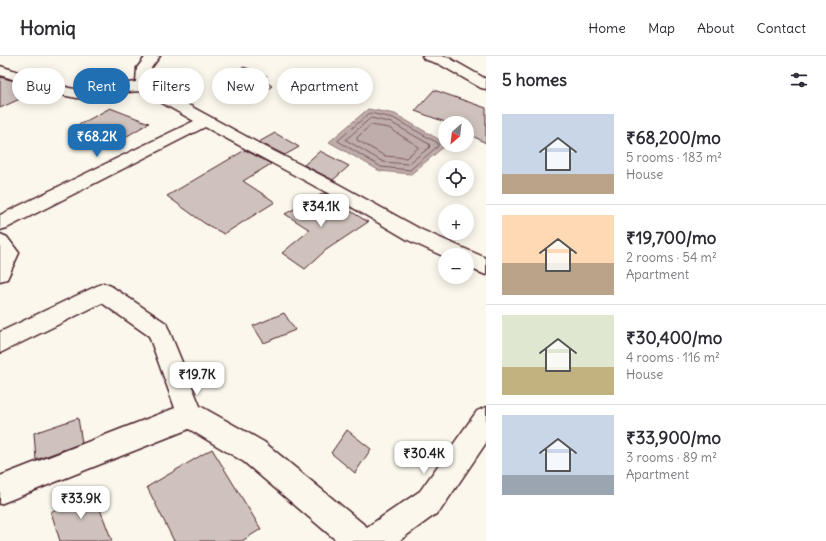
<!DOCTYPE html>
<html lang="en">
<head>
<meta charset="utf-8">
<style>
	:root { --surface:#fff; --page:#f7f7f7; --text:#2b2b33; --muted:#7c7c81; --line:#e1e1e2; --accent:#1f6fb2 }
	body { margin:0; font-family:Delius,sans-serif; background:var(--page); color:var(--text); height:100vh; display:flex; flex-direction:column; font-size:15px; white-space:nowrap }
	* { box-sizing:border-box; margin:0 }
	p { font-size:13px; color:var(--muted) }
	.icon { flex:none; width:22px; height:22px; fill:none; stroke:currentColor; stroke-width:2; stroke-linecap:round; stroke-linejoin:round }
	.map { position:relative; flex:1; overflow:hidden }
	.sheet { display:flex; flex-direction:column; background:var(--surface); width:340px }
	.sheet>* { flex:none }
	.hud { position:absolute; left:12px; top:12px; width:380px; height:36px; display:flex; gap:8px }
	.needle { width:26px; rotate:208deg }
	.fabs { position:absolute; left:438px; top:60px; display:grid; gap:8px }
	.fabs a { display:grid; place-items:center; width:36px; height:36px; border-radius:50%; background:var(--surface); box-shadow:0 2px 10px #0003; font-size:20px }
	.price { position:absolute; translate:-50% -34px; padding:0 9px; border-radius:8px; background:#fff; color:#222; font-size:13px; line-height:26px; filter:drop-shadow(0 1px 2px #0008) }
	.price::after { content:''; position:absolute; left:50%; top:24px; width:12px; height:9px; margin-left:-6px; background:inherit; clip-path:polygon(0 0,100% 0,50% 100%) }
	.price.on { background:var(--accent); color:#fff }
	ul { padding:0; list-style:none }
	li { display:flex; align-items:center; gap:12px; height:100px; padding:0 16px }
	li+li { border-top:1px solid var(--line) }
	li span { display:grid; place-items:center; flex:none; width:112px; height:80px; border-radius:0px; color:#555 }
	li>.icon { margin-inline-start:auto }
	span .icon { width:48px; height:48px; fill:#fffc; stroke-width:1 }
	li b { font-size:17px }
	h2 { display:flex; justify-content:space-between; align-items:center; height:48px; padding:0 16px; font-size:17px }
	.chip { padding:0 14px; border-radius:18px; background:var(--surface); box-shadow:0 2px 10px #0003; font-size:14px; line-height:36px }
	.chip.on { background:var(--accent); color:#fff }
	header { display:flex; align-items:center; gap:24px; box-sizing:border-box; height:56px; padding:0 20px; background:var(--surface); border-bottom:1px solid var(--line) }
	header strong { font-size:19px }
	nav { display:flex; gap:22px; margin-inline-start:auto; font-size:14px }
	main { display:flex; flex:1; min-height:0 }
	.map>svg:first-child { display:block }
</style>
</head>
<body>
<header>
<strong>Homiq</strong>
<nav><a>Home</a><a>Map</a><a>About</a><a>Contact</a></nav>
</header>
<main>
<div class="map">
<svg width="486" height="485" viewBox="0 0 486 485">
	<rect width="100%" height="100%" fill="#fbf7ec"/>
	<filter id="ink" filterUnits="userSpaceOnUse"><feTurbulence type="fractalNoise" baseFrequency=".025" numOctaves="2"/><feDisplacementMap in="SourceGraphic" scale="8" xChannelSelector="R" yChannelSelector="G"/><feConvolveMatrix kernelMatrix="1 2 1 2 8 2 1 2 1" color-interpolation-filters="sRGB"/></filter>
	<g filter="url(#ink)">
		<path fill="#bfadaa" stroke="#907477" d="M 368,53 L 395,58 L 445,87 L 446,89 L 411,118 L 380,115 L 329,86 Z"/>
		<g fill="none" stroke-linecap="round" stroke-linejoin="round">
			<path stroke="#79585e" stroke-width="1" d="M 370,57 L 393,62 L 438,87 L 438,90 L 410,114 L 381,111 L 338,85 Z
				M 371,62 L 392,67 L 429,88 L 430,91 L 408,108 L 383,106 L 346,84 Z
				M 371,69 L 389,72 L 419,91 L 406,102 L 385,100 L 357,84 L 357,82 Z"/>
		</g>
		<path fill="#cfc2bc" stroke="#4a1f2b" d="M 244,11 L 267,20 L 263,24 L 272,30 L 250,47 L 214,28 Z
			M 0,21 L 18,26 L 33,37 L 0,52 Z
			M 434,34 L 486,52 L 486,87 L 467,77 L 467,67 L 445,68 L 445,66 L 415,55 Z
			M 110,52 L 149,67 L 112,89 L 77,70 Z
			M 275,77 L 299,91 L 285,99 L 259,86 Z
			M 245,94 L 271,108 L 243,125 L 275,146 L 224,178 L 204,167 L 167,140 Z
			M 320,95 L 349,110 L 333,124 L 304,109 Z
			M 324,137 L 348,151 L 347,153 L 368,166 L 326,194 L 305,213 L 282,197 L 310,174 L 285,158 Z
			M 284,257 L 295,274 L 264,287 L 253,270 Z
			M 78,362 L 82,387 L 36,404 L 34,377 Z
			M 347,374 L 371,393 L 355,417 L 331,397 Z
			M 212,393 L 261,473 L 242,485 L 174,485 L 147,431 Z
			M 92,432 L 112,485 L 60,485 L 51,456 Z"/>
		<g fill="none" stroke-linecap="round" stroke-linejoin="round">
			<g stroke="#4a1f2b" stroke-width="3">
				<path id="minor" d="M 146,0 L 160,0 L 151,12 L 150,28 L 258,87 L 338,128 L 422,174 L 486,202 L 486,219 L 467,211 L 467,199 L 445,199 L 445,201 L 408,184 L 326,136 L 205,71 L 7,172 L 0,174 L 0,159 L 194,65 L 141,35 L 114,37 L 88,44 L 61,39 L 0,19 L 0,10 L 69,32 L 88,35 L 113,29 L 136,26 L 137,12 Z
					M 0,178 L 7,181 L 19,197 L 7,223 L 0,225 Z
					M 103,227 L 111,230 L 166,267 L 200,350 L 264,386 L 367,471 L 420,435 L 477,355 L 486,351 L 486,387 L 440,455 L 399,485 L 337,485 L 244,406 L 189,373 L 0,448 L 0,420 L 175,352 L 149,280 L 102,247 L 0,297 L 0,276 Z"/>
			</g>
			<g stroke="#4a1f2b" stroke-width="3">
				<path id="major" d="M 422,0 L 442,0 L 449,2 L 486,23 L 486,33 L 481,32 L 439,8 L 424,3 Z"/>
			</g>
			<use href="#minor" fill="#fbf7ec" fill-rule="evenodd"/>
			<use href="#major" fill="#fbf7ec" fill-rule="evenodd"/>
		</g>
	</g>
</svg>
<div class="fabs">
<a><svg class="needle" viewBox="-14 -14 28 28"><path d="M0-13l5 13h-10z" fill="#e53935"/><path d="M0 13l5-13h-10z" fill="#7c7c81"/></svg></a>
<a><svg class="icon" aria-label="locate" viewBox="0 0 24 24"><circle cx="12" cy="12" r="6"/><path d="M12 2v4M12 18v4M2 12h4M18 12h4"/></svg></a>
<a>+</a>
<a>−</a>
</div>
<b class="price on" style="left:97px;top:102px">₹68.2K</b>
<b class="price" style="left:321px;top:172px">₹34.1K</b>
<b class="price" style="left:197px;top:340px">₹19.7K</b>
<b class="price" style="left:424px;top:419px">₹30.4K</b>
<b class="price" style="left:81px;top:464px">₹33.9K</b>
<div class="hud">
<a class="chip">Buy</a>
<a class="chip on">Rent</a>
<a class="chip">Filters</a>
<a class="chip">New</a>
<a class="chip">Apartment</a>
</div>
</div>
<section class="sheet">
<h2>5 homes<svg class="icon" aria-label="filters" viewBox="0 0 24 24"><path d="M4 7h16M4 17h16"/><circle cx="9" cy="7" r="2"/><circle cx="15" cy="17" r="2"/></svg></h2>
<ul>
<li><span style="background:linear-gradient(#c9d6e8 75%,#b9a48a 0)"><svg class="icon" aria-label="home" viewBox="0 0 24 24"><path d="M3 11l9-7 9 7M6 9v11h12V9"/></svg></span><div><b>₹68,200/mo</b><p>5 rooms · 183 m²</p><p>House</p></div></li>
<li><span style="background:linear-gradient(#ffd9b3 60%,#b9a48a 0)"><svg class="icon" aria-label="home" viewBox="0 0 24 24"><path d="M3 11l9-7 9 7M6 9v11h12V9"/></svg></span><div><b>₹19,700/mo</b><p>2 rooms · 54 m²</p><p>Apartment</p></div></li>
<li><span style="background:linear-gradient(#dfe7d0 65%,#c2b280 0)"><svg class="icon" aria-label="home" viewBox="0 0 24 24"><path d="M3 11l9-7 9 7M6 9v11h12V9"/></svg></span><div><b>₹30,400/mo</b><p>4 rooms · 116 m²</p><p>House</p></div></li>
<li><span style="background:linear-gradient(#c9d6e8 75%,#9aa5b1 0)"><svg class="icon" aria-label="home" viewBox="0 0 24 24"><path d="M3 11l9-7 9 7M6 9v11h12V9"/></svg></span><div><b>₹33,900/mo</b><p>3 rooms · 89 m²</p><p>Apartment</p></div></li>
</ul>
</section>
</main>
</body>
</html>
